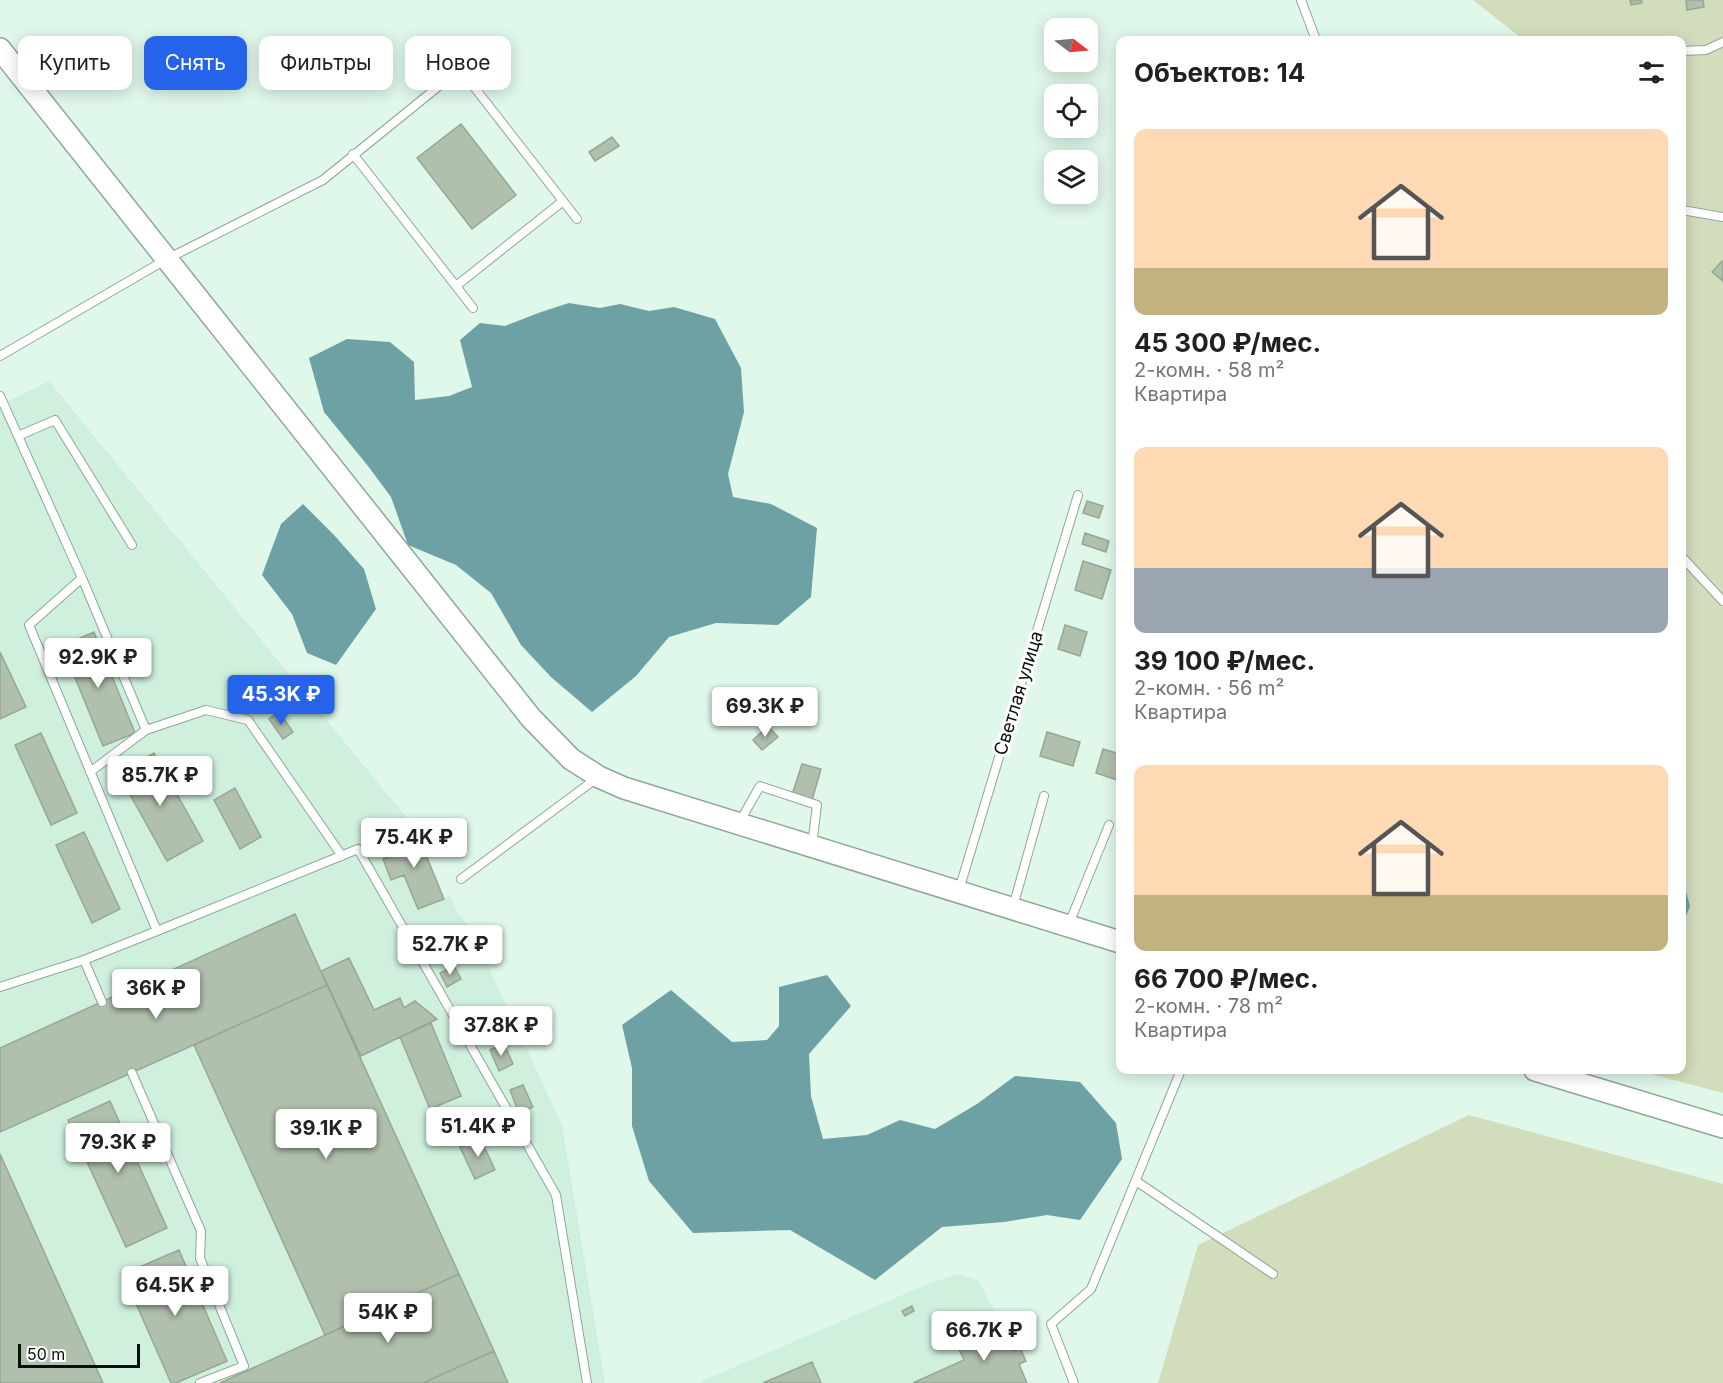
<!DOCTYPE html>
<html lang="ru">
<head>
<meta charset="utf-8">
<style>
	:root { --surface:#fff; --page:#f2f2f2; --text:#202124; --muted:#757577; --accent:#2563eb }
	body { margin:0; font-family:Inter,sans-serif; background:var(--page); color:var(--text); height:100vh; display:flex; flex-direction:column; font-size:22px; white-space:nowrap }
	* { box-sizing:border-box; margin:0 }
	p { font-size:20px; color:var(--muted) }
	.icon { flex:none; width:33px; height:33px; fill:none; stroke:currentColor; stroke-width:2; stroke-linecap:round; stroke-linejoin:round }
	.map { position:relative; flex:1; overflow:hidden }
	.sheet { position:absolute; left:1116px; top:36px; width:570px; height:1038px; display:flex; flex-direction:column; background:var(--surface); border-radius:12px; box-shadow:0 3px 15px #0003 }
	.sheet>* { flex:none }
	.guide { position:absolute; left:18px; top:36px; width:570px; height:54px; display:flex; gap:12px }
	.needle { width:39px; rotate:106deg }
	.tools { position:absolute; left:1044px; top:18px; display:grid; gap:12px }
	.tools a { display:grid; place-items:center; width:54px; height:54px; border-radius:12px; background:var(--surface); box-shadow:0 3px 15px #0003; font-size:30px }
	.scale { position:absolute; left:18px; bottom:15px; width:122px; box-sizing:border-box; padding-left:6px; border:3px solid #08100b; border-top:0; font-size:16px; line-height:21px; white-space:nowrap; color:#08100b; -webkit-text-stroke:4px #fff; paint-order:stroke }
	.price { position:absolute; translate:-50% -51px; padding:0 14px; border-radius:6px; background:#fff; color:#222; font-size:20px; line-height:39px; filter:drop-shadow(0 2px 3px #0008) }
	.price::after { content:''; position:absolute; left:50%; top:36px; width:18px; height:14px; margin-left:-9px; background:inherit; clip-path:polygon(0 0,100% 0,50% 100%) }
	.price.active { background:var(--accent); color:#fff }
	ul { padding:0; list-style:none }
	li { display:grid; align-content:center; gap:12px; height:318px; padding:0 18px }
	li span { display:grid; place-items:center; height:186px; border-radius:12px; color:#555 }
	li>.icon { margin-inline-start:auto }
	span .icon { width:108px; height:108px; fill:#fffc; stroke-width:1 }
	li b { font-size:26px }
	h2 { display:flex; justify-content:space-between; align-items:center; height:72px; padding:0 18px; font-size:26px }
	.tag { padding:0 21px; border-radius:12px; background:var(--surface); box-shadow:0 3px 15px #0003; font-size:21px; line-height:54px }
	.tag.active { background:var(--accent); color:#fff }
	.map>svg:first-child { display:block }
</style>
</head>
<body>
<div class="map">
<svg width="1723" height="1383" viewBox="0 0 1723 1383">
	<rect width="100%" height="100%" fill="#dff8ea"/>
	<path fill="#cff0dd" d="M 49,381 L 415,828 L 444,898 L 450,896 L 456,910 L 471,929 L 562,1125 L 605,1383 L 0,1383 L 0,405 Z
		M 958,1274 L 979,1281 L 1014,1350 L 1020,1348 L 1026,1361 L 1019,1365 L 1027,1383 L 701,1383 L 702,1381 L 930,1283 Z"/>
	<path fill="#d2ddbc" d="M 1473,0 L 1723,0 L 1723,1093 L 1636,1070 L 1682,1070 L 1682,40 L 1524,40 Z
		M 1469,1115 L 1723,1184 L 1723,1383 L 1158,1383 L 1198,1245 Z"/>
	<path fill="#6ea1a3" d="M 569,303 L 600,308 L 620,304 L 649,311 L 674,307 L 715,319 L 741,368 L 744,412 L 728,474 L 733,497 L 771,504 L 817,528 L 811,597 L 778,625 L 716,623 L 669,637 L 636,676 L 592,712 L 551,677 L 521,645 L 491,593 L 456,565 L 408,545 L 391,497 L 368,466 L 324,412 L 309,358 L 347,339 L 390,342 L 414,362 L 415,400 L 449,396 L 472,387 L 460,340 L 480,323 L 505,326 L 541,312 Z
		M 303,504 L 334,535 L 364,569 L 376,609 L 336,665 L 307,653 L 292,614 L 262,575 L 281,524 Z
		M 1682,877 L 1690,906 L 1682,926 Z
		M 827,975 L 851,1006 L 809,1054 L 811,1096 L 823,1139 L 867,1135 L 900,1120 L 935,1129 L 977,1104 L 1015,1076 L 1080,1082 L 1116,1123 L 1122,1159 L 1080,1220 L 1047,1215 L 1004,1222 L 942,1227 L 875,1280 L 790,1230 L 693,1233 L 649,1181 L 632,1126 L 632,1068 L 622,1025 L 671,990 L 732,1042 L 767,1040 L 779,1026 L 779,987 Z"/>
	<path fill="#b0c0ad" stroke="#97a795" stroke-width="1.5" d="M 1630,0 L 1641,0 L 1642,3 L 1631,5 Z
		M 1686,0 L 1703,0 L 1704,7 L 1687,10 Z
		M 461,124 L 516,195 L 472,229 L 417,158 Z
		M 612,137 L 619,146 L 595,161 L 589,152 Z
		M 1722,261 L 1723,262 L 1723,281 L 1712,272 Z
		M 1087,501 L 1103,506 L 1099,518 L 1083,513 Z
		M 1085,533 L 1109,541 L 1106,552 L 1082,544 Z
		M 1083,561 L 1111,570 L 1102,599 L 1075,590 Z
		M 1065,625 L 1087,632 L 1080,656 L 1058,649 Z
		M 94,632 L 135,733 L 103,746 L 62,646 Z
		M 0,652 L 26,707 L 0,719 Z
		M 279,712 L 293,732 L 283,739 L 269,719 Z
		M 768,726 L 778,737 L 762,750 L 753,740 Z
		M 1047,732 L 1080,742 L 1073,766 L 1040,756 Z
		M 41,733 L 77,813 L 51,825 L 15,745 Z
		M 1103,749 L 1120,754 L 1120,781 L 1096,773 Z
		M 154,753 L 203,841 L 167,861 L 118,773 Z
		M 802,764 L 821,769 L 811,804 L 791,798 Z
		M 235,788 L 261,837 L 240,849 L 214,800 Z
		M 415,828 L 444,899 L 418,909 L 404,875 L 391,880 L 383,859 L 396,854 L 390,838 Z
		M 84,832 L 120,909 L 92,923 L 56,845 Z
		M 295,914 L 327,985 L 0,1132 L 0,1048 Z
		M 349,958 L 374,1010 L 400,998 L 404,1008 L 415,1001 L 437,1019 L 361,1056 L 321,971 Z
		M 454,966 L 461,979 L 447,987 L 440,973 Z
		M 327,985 L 459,1274 L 325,1335 L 194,1045 Z
		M 431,1023 L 461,1096 L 430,1109 L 400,1037 Z
		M 504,1044 L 513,1064 L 499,1071 L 490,1050 Z
		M 523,1085 L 533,1107 L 519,1113 L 510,1090 Z
		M 110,1101 L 167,1228 L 126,1247 L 68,1120 Z
		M 480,1138 L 495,1170 L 475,1179 L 460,1147 Z
		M 0,1154 L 103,1383 L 0,1383 Z
		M 179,1250 L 227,1361 L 176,1383 L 171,1383 L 123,1274 Z
		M 459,1274 L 494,1351 L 423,1383 L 220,1383 Z
		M 912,1306 L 914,1311 L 905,1316 L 902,1311 Z
		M 1002,1324 L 1014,1351 L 1020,1348 L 1026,1361 L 1019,1364 L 1027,1383 L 913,1383 L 964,1360 L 957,1345 Z
		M 494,1351 L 508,1383 L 423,1383 Z
		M 812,1362 L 821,1383 L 763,1383 Z"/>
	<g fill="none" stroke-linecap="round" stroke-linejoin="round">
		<g stroke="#8fa699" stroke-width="10">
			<path id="lane" d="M 1301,0 L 1316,40
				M 1682,51 L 1706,50 L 1723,42
				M 353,154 L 473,308
				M 1682,210 L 1723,217
				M 456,286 L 563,201
				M 0,356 L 167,259 L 323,180 L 460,69 L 577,219
				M 0,396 L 82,578 L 29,625 L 157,931 L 84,960 L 0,987
				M 18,436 L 55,420 L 132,545
				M 1682,557 L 1723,601
				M 82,578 L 146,730 L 206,710 L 248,720 L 342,856
				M 90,772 L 146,730
				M 739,823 L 760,786 L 817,805 L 812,845
				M 461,879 L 597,778
				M 959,890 L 1078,495
				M 1013,907 L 1044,796
				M 1069,924 L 1109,825
				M 157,931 L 358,849 L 556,1195 L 587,1383
				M 84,960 L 102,1002
				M 132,1073 L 201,1231 L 200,1258 L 244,1366 L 200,1383
				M 1136,1181 L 1273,1274
				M 1074,1383 L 1051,1324 L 1091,1289 L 1181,1070"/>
		</g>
		<g stroke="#8fa699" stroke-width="24">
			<path id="secondary" d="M 0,49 L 531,718 L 571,759 L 599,777 L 624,788 L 1120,942
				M 1535,1070 L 1723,1127"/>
		</g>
		<use href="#lane" stroke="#fff" stroke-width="8"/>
		<use href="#secondary" stroke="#fff" stroke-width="21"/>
	</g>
	<g text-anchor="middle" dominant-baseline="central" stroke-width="6" stroke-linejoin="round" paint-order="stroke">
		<g font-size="18" fill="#08100b" stroke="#fff">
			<text transform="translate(1018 693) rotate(-73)">Светлая улица</text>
		</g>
	</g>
</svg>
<div class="tools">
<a><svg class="needle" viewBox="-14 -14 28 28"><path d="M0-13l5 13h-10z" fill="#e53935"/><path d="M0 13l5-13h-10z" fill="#757577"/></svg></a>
<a><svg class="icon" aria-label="locate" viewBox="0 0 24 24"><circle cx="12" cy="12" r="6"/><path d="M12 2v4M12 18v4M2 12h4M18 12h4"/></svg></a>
<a><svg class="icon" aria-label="layers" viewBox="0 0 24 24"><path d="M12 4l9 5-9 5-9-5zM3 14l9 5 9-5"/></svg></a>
</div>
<div class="scale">50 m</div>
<b class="price" style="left:98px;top:689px">92.9K ₽</b>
<b class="price active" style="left:281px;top:726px">45.3K ₽</b>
<b class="price" style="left:765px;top:738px">69.3K ₽</b>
<b class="price" style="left:160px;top:807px">85.7K ₽</b>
<b class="price" style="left:414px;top:869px">75.4K ₽</b>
<b class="price" style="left:450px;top:976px">52.7K ₽</b>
<b class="price" style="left:156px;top:1020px">36K ₽</b>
<b class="price" style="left:501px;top:1057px">37.8K ₽</b>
<b class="price" style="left:478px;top:1158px">51.4K ₽</b>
<b class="price" style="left:326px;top:1160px">39.1K ₽</b>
<b class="price" style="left:118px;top:1174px">79.3K ₽</b>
<b class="price" style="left:175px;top:1317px">64.5K ₽</b>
<b class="price" style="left:388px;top:1344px">54K ₽</b>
<b class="price" style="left:984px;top:1362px">66.7K ₽</b>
<div class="guide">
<a class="tag">Купить</a>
<a class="tag active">Снять</a>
<a class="tag">Фильтры</a>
<a class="tag">Новое</a>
</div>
<section class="sheet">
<h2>Объектов: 14<svg class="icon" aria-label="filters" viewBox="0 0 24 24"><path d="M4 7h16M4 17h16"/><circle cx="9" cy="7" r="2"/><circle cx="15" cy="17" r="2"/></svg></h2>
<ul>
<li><span style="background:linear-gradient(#ffd9b3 75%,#c2b280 0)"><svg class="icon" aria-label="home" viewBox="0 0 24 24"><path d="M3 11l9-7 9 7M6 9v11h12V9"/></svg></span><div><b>45 300 ₽/мес.</b><p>2-комн. · 58 m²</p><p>Квартира</p></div></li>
<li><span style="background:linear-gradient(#ffd9b3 65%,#9aa5b1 0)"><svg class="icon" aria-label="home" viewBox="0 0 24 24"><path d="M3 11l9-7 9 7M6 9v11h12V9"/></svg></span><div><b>39 100 ₽/мес.</b><p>2-комн. · 56 m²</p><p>Квартира</p></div></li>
<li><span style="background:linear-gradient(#ffd9b3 70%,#c2b280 0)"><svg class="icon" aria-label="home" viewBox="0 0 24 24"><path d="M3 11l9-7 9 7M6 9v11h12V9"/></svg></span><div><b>66 700 ₽/мес.</b><p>2-комн. · 78 m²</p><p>Квартира</p></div></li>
</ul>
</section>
</div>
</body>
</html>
